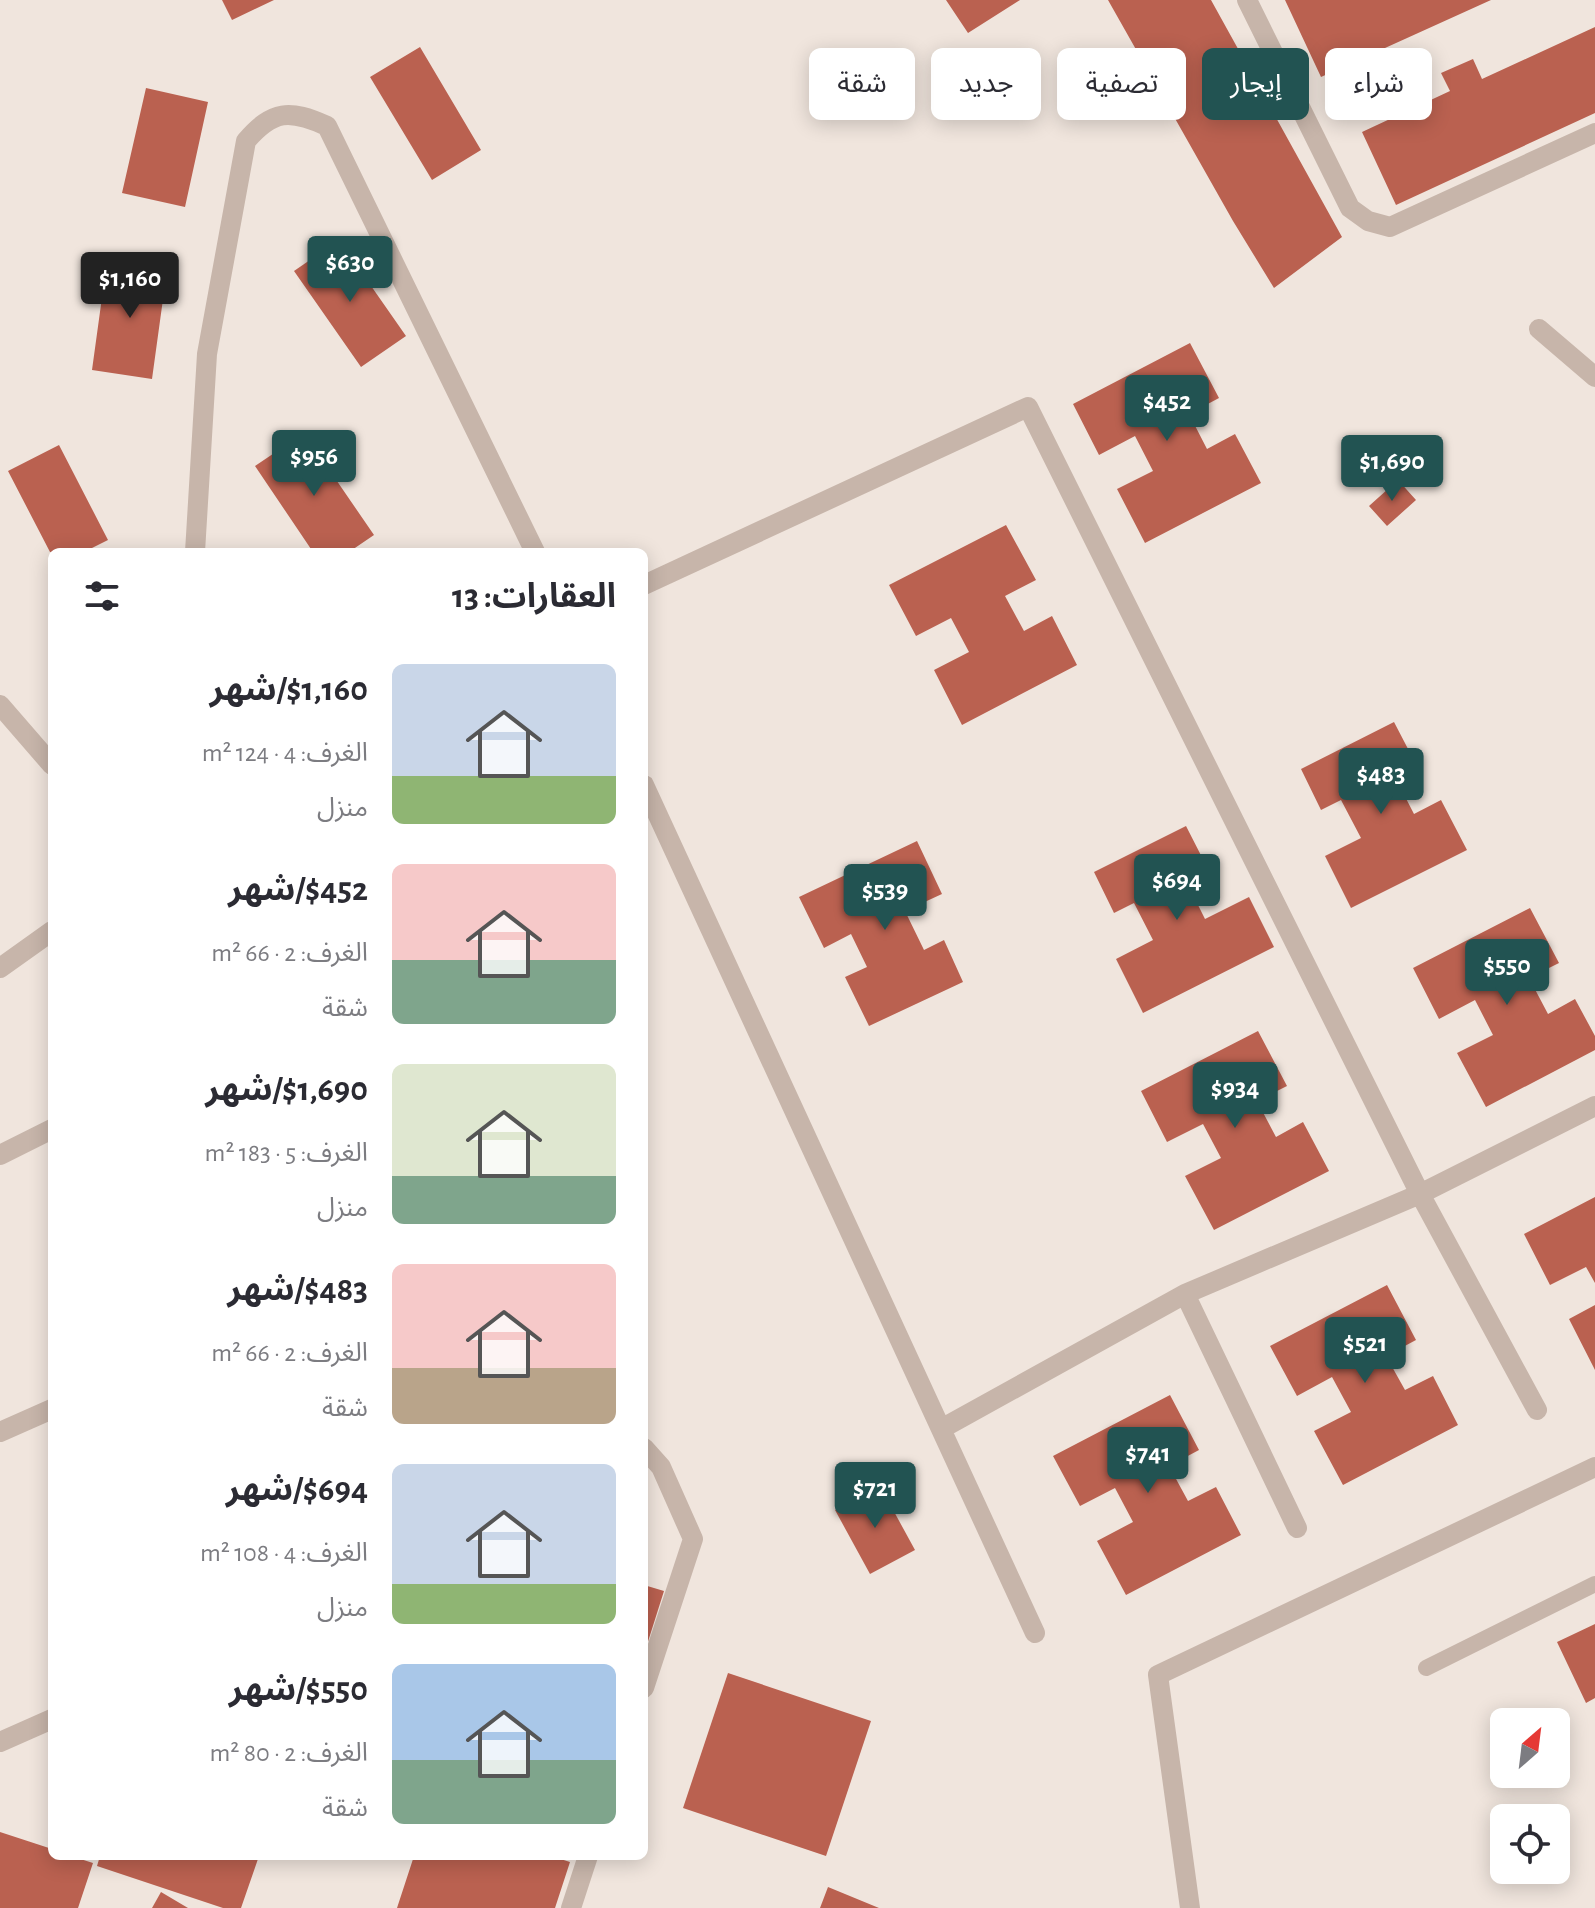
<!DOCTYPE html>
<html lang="ar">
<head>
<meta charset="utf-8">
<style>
	:root { --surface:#fff; --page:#f2f2f3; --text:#2b2b33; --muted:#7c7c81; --accent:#225352 }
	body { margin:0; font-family:"Alegreya Sans","Noto Sans Arabic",sans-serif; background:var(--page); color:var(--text); direction:rtl; height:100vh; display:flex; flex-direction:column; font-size:30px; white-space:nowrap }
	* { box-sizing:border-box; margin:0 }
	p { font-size:26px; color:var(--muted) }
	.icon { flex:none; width:44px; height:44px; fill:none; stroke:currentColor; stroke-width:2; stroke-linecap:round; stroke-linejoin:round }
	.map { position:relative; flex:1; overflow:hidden; direction:ltr }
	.drawer { position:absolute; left:48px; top:548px; width:600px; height:1312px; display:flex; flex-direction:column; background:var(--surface); border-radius:12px; box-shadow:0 4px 20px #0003; direction:rtl }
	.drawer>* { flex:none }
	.banner { position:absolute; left:672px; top:48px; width:760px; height:72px; direction:rtl; display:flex; gap:16px }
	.needle { width:52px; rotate:28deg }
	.controls { position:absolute; left:1490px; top:1708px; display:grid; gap:16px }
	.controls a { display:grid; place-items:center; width:80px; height:80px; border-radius:12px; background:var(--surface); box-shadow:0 4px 20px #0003; font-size:40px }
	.price { position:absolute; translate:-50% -68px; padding:0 18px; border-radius:8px; background:var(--accent); color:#fff; font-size:26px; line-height:52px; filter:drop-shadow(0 2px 4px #0008) }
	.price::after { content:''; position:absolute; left:50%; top:48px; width:24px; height:18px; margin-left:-12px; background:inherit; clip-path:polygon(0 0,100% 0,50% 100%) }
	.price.on { background:#222; color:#fff }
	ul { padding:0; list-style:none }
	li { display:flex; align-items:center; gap:24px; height:200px; padding:0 32px }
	li span { display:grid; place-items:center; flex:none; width:224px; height:160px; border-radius:12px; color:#555 }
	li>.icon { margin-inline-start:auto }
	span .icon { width:96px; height:96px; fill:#fffc; stroke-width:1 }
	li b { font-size:34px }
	h2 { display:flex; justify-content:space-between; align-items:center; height:96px; padding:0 32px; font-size:34px }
	.chip { padding:0 28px; border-radius:12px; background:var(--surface); box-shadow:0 4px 20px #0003; font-size:28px; line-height:72px }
	.chip.on { background:var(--accent); color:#fff }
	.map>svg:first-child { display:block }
</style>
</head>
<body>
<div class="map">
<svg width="1595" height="1908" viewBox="0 0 1595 1908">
	<rect width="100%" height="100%" fill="#f0e5dd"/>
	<path fill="#ba6150" d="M 222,0 L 274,0 L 232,20 Z
		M 946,0 L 1020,0 L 968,33 Z
		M 1108,0 L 1211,0 L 1342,237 L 1274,288 L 1233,221 Z
		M 1285,0 L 1491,0 L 1321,77 Z
		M 1595,27 L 1595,113 L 1396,205 L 1362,132 L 1450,91 L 1441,73 L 1473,59 L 1482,79 Z
		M 420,47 L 481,150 L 432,180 L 370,77 Z
		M 146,88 L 208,102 L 185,207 L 122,193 Z
		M 339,240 L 406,336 L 361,367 L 294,271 Z
		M 107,261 L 167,270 L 152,379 L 92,370 Z
		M 1190,343 L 1219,398 L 1189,414 L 1207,449 L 1235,434 L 1261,483 L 1145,543 L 1117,489 L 1153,471 L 1135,436 L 1099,455 L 1073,404 Z
		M 304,433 L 374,535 L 349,552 L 313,552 L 255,466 Z
		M 59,445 L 108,540 L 84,552 L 50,552 L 8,471 Z
		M 1398,480 L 1416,500 L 1387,526 L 1369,506 Z
		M 1006,525 L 1036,580 L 1005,596 L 1024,631 L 1052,616 L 1077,665 L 962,725 L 934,670 L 969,652 L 951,618 L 916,636 L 889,585 Z
		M 1394,722 L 1419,770 L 1397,781 L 1414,814 L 1441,800 L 1467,850 L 1351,908 L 1325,856 L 1361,838 L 1341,800 L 1321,810 L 1301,769 Z
		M 1186,826 L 1210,873 L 1187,883 L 1205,919 L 1249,897 L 1274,947 L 1143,1013 L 1116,959 L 1153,940 L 1134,903 L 1114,913 L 1094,872 Z
		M 917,841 L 942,894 L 905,911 L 924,950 L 944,940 L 963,982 L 869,1026 L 845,977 L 867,967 L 851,934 L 824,948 L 799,897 Z
		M 1530,908 L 1559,963 L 1529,978 L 1548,1014 L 1575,999 L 1595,1036 L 1595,1050 L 1486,1107 L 1457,1053 L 1493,1035 L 1475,1000 L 1439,1019 L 1413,968 Z
		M 1258,1031 L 1287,1086 L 1257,1101 L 1276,1137 L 1303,1122 L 1329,1171 L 1214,1230 L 1185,1176 L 1221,1158 L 1203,1124 L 1167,1142 L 1141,1091 Z
		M 1595,1197 L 1595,1283 L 1586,1267 L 1550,1285 L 1524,1234 Z
		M 1387,1285 L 1416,1340 L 1386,1356 L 1405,1390 L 1433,1376 L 1458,1425 L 1343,1485 L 1314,1431 L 1351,1412 L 1332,1377 L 1297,1396 L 1270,1346 Z
		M 1595,1305 L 1595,1370 L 1569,1319 Z
		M 1170,1395 L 1199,1450 L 1169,1466 L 1188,1501 L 1216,1487 L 1241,1535 L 1126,1595 L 1097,1541 L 1133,1522 L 1115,1488 L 1080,1506 L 1053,1456 Z
		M 880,1486 L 915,1550 L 870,1574 L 835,1510 Z
		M 644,1585 L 664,1591 L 645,1651 L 644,1651 Z
		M 1595,1624 L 1595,1698 L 1586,1703 L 1557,1642 Z
		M 728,1673 L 871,1721 L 826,1856 L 683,1808 Z
		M 0,1832 L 52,1849 L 52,1856 L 71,1856 L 93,1863 L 78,1908 L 0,1908 Z
		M 100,1856 L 259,1856 L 241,1908 L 223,1908 L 97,1866 Z
		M 414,1856 L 551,1856 L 570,1862 L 555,1908 L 397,1908 Z
		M 828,1887 L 879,1908 L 820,1908 Z
		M 161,1892 L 188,1908 L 152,1908 Z"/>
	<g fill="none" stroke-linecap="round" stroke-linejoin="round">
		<path stroke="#c7b5aa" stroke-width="16" d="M 1426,1668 L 1595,1584"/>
		<path stroke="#c7b5aa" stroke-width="20" d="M 1247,0 L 1350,208 L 1368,221 L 1390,227 L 1595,133
			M 1539,329 L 1595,377
			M 195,552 L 207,354 L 246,141 C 273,110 289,109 327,126 L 535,552
			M 644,585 L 1028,407 L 1420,1194 L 1537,1410
			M 0,705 L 52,765
			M 644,785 L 1035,1633
			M 0,968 L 52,931
			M 0,1155 L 52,1129
			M 1185,1294 L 1297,1528
			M 941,1429 L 1185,1294 L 1420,1194 L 1595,1106
			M 0,1432 L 52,1409
			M 644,1448 L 661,1467 L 693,1539 L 644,1688
			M 0,1742 L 52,1719
			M 571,1908 L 588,1856
			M 1190,1908 L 1158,1675 L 1595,1467"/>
	</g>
</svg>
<div class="controls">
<a><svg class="needle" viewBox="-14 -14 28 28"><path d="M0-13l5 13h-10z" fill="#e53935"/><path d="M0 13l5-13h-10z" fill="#7c7c81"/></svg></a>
<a><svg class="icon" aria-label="locate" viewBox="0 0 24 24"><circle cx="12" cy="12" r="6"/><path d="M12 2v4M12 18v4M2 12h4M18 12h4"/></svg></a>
</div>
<b class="price" style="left:350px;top:304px">$630</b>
<b class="price on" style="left:130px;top:320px">$1,160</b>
<b class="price" style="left:1167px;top:443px">$452</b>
<b class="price" style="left:314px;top:498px">$956</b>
<b class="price" style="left:1392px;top:503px">$1,690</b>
<b class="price" style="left:1381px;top:816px">$483</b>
<b class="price" style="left:1177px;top:922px">$694</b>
<b class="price" style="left:885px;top:932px">$539</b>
<b class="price" style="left:1507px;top:1007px">$550</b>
<b class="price" style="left:1235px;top:1130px">$934</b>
<b class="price" style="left:1365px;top:1385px">$521</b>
<b class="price" style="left:1148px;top:1495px">$741</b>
<b class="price" style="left:875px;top:1530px">$721</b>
<div class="banner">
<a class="chip">شراء</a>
<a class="chip on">إيجار</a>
<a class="chip">تصفية</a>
<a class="chip">جديد</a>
<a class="chip">شقة</a>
</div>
<section class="drawer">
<h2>العقارات: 13<svg class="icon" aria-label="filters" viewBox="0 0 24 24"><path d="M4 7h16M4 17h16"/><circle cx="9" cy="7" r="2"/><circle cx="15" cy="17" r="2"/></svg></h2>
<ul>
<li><span style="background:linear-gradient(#c9d6e8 70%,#8fb573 0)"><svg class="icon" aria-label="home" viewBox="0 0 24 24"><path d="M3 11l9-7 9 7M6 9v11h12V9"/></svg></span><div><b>$1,160/شهر</b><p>الغرف: 4 · 124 m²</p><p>منزل</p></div></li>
<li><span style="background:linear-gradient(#f6c9c9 60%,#7fa58c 0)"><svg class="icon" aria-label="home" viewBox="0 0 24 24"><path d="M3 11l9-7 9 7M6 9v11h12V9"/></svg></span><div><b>$452/شهر</b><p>الغرف: 2 · 66 m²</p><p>شقة</p></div></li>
<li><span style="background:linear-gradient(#dfe7d0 70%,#7fa58c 0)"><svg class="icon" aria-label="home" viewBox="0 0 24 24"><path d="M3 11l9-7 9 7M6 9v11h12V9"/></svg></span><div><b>$1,690/شهر</b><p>الغرف: 5 · 183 m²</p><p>منزل</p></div></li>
<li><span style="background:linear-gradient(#f6c9c9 65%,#b9a48a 0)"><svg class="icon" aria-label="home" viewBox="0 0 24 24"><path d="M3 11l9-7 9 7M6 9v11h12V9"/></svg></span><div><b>$483/شهر</b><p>الغرف: 2 · 66 m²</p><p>شقة</p></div></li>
<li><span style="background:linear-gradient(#c9d6e8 75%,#8fb573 0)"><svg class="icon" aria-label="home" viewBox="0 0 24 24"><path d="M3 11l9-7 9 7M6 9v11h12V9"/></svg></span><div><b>$694/شهر</b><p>الغرف: 4 · 108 m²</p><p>منزل</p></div></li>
<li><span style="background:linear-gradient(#a9c7e8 60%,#7fa58c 0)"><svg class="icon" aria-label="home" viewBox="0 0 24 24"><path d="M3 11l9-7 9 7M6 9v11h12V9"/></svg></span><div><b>$550/شهر</b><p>الغرف: 2 · 80 m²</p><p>شقة</p></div></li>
</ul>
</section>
</div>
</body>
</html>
